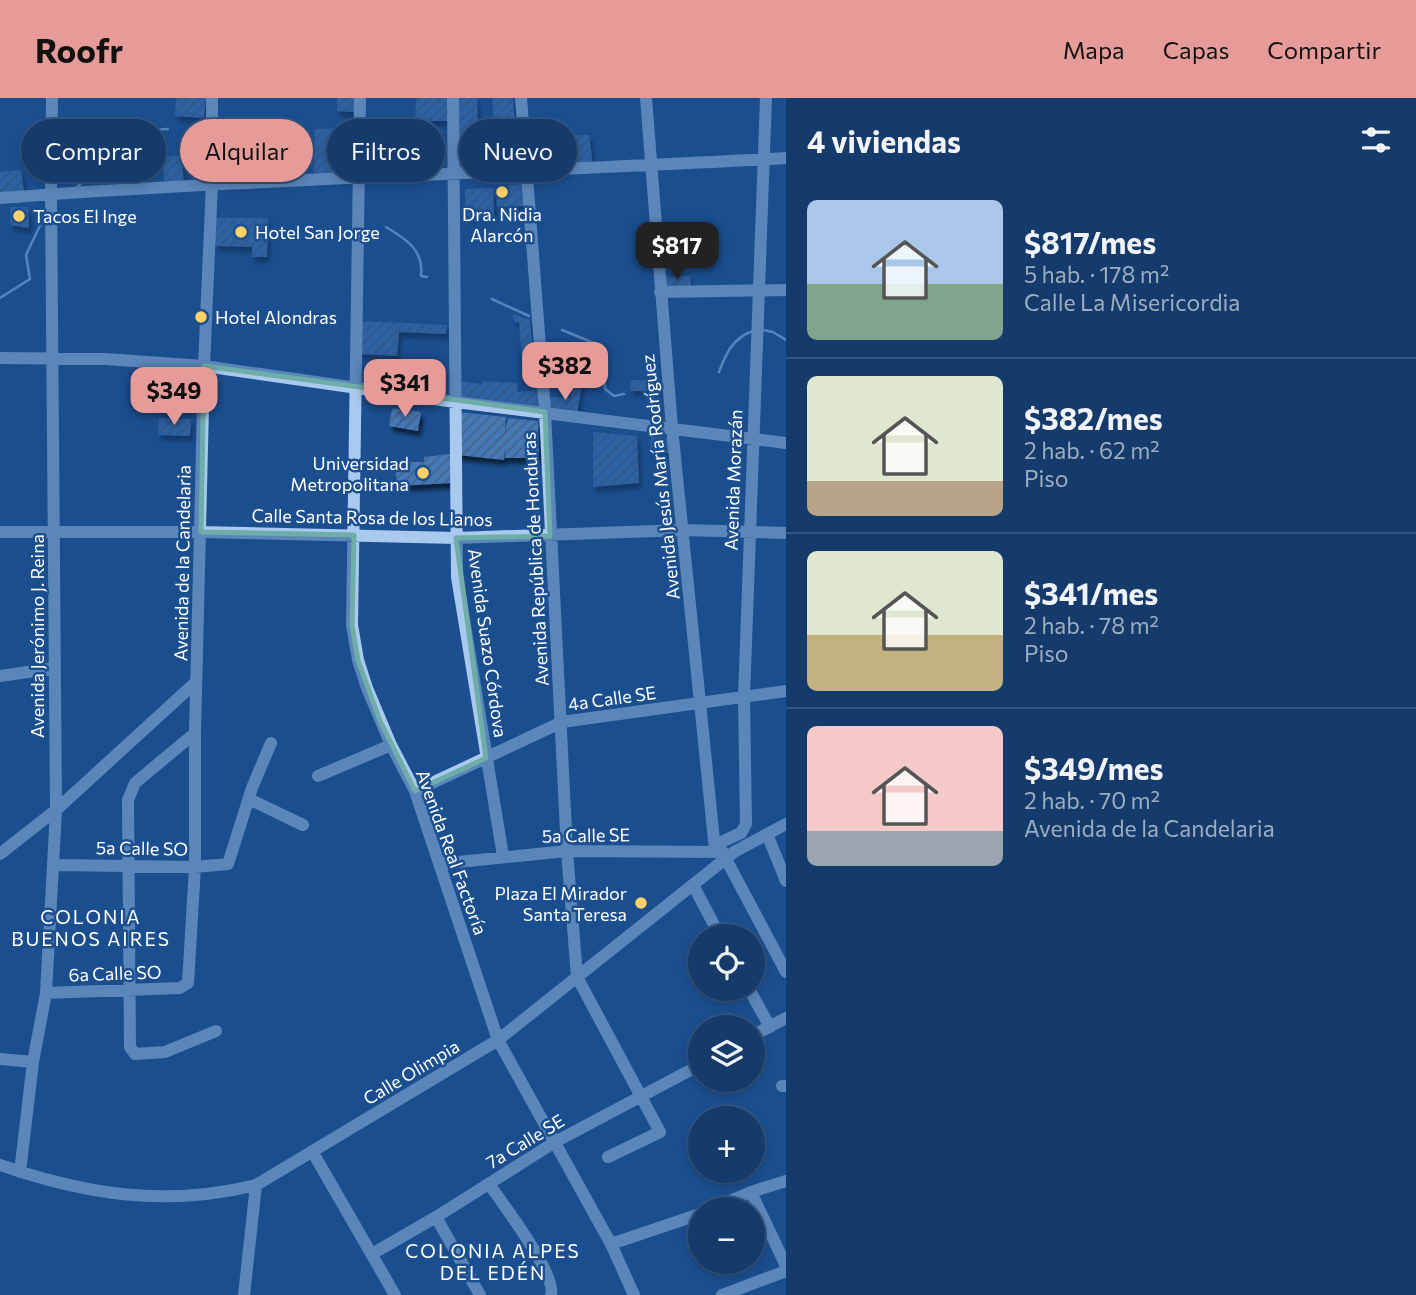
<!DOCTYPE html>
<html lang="es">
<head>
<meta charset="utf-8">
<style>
	:root { --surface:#143b6b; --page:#1d4271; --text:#f1f3f6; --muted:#9dadc1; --line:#33557e; --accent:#e69b98 }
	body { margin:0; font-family:Commissioner,sans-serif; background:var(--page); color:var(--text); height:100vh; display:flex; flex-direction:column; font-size:26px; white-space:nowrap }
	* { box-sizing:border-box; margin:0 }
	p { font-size:23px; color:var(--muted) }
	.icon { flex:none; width:38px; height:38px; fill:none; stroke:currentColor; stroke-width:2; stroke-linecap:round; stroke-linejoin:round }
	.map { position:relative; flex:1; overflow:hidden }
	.drawer { display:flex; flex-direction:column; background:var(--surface); width:630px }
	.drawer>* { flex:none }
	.guide { position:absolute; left:21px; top:21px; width:660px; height:63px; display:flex; gap:14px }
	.buttons { position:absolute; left:688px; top:826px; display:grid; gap:14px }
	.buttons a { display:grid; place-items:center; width:77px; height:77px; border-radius:50%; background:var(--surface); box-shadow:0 4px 10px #0003,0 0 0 2px var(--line); font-size:35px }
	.price { position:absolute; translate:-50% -60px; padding:0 16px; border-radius:14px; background:var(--accent); color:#111; font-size:23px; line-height:46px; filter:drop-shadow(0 2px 4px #0008) }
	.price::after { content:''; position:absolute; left:50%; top:42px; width:21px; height:16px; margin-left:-10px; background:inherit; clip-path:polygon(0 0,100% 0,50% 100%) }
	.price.selected { background:#222; color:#fff }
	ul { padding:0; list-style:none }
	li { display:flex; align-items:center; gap:21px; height:175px; padding:0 21px }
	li+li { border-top:2px solid var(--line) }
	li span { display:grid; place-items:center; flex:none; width:196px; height:140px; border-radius:10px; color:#555 }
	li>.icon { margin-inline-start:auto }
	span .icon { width:84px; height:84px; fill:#fffc; stroke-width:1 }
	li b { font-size:30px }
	h2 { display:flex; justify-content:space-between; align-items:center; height:84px; padding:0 21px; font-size:30px }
	.tag { padding:0 24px; border-radius:32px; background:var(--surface); box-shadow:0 4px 10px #0003,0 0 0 2px var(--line); font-size:24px; line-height:63px }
	.tag.selected { background:var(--accent); color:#111 }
	header { display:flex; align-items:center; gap:42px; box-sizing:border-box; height:98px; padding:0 35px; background:var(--accent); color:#111 }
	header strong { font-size:33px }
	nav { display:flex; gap:38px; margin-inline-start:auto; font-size:24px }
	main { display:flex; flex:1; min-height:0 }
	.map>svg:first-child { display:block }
</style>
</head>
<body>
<header>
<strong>Roofr</strong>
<nav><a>Mapa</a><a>Capas</a><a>Compartir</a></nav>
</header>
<main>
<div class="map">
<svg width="786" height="1197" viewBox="0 0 786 1197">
	<defs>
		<pattern id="building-hatch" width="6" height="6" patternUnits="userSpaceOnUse" patternTransform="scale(1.75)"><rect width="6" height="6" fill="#4478b7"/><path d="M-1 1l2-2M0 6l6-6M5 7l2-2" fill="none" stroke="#486282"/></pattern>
		<filter id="shadow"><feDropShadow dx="3" dy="5.5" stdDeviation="2" flood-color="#0009"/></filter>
	</defs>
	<rect width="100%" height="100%" fill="#1b4f8f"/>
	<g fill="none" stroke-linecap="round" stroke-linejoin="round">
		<path stroke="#9cc4f0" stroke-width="2.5" d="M 77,89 L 92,75 L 107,46 L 117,38 L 129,33 L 168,31
			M 386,129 C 406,141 424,152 421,178 L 427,179
			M 0,200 L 30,181 L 26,157 L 46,115
			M 492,201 L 529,218
			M 562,232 L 599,247 L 603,255 L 605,291 L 614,298 L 624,296
			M 763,232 L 773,234 L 786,242
			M 719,274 C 726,255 733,240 753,233"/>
	</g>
	<path fill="url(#building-hatch)" filter="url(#shadow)" d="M 176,0 L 206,0 L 204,20 L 175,18 Z
		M 337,0 L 355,0 L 354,14 L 337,13 Z
		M 416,0 L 449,0 L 449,23 L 415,23 Z
		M 456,0 L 477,0 L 478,34 L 486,34 L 486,73 L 457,74 Z
		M 492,0 L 513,0 L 519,72 L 488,73 L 488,33 L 495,34 Z
		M 397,24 L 417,24 L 417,76 L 368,76 L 368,26 L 390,25 L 390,55 L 397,55 Z
		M 354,30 L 352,79 L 313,81 L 315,31 Z
		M 551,37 L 589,37 L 593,68 L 554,70 Z
		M 161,58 L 181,58 L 184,85 L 165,86 Z
		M 21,72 L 24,93 L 0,95 L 0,74 Z
		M 521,86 L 523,108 L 497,109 L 496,88 Z
		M 493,90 L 494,118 L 465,119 L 465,91 Z
		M 10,109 L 28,109 L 29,130 L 10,127 Z
		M 215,120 L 268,120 L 267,159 L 252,159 L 252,149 L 215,148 Z
		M 690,178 L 691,189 L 664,191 L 664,179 Z
		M 513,216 L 530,222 L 534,263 L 522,262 L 519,225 L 514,223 Z
		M 360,223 L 447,227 L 446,236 L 399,234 L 397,258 L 358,256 Z
		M 631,282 L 659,282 L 659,293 L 630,293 Z
		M 458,283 L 482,286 L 482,283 L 517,285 L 518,294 L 537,292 L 538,313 L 458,303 Z
		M 574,283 L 582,285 L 577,316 L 546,314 L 545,299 L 570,300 Z
		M 392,310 L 421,314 L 418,333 L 389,328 Z
		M 459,314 L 506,319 L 505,334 L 508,320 L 538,323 L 539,360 L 505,360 L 505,350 L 504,362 L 458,357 Z
		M 159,320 L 191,321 L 190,338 L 158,337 Z
		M 593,334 L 637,338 L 639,385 L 593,389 Z
		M 651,339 L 666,340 L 669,343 L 669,355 L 650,356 Z
		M 450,356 L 451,385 L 397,388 L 395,364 L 424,364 L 424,359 Z"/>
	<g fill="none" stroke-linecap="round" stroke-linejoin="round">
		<path stroke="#a9c9ee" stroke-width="12" d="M 360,0 L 352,527 L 358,562 L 367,590 L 391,647 L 415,693 L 498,942 L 611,1146 L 634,1197
			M 453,0 L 457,479 L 503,758
			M 521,0 L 545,314 L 567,753 L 577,879 L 660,1034 L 608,1059
			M 646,0 L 672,330 L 715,752
			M 0,100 C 262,80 524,75 786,60
			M 660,194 L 786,192
			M 0,260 L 105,261 L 204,268 L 455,304 L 786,345
			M 0,434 L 201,434 L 456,440 L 683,432 L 786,435
			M 0,578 L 55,570
			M 195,635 L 135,685 L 128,702 L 130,949 L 135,956 L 165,954 L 216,933
			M 318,678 L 391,647
			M 415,693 L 562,624 L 786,593
			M 249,701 L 303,727
			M 767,736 L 786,783
			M 715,747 L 741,735 L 746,726 L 744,599 L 766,0
			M 0,756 L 56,712 L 196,584
			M 726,761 L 786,874
			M 439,766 L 567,753 L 723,754
			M 55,767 L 195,769 L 228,766 L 252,690 L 271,645
			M 693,787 L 720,838
			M 749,891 L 770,929
			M 46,895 L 180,890 L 188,885 L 195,769 L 195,635 L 204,268 L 212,85 L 212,0
			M 752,938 L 786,920
			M 0,961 L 33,964
			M 782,988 L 786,988
			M 312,1053 L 395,1197
			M 0,1067 C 86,1097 166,1109 256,1087 L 498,942 L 734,754 L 786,726
			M 20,1074 L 33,964 L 46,895 L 56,712 L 51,96 L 52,0
			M 489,1086 C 503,1106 557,1177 551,1197
			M 751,1094 L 786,1168
			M 711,1111 L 751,1094 L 786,1083
			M 436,1119 L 480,1197
			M 611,1146 L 700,1116
			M 372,1156 L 436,1119 L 555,1044 L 700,967
			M 244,1197 L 256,1087
			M 722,1197 L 786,1173"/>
	</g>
	<path d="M0 0H786V1197H0ZM 204,268 L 545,314 L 550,438 L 456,440 L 486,660 L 415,693 L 380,623 L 358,562 L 352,527 L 354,437 L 201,434 Z" fill="#1b4f8f" fill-opacity=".55" fill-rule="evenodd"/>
	<path fill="none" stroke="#6fada8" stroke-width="5" stroke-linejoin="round" d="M 204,268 L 545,314 L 550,438 L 456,440 L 486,660 L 415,693 L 380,623 L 358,562 L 352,527 L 354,437 L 201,434 Z"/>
	<g fill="#ffd166" stroke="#1b4f8f" stroke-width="2.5">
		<circle cx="502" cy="94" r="7"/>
		<circle cx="19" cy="118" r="7"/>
		<circle cx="241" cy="134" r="7"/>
		<circle cx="201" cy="219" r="7"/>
		<circle cx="423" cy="375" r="7"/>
		<circle cx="641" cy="805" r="7"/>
	</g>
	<g text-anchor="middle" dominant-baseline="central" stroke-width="5" stroke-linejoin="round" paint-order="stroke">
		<g font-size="18" fill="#fff" stroke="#1b4f8f" text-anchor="start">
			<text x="502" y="116" text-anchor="middle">Dra. Nidia<tspan x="502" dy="21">Alarcón</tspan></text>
			<text x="33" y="118">Tacos El Inge</text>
			<text x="255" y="134">Hotel San Jorge</text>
			<text x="215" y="219">Hotel Alondras</text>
			<text x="409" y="365" text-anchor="end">Universidad<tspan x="409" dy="21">Metropolitana</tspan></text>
			<text x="627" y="795" text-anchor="end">Plaza El Mirador<tspan x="627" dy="21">Santa Teresa</tspan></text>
		</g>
		<g font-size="18" fill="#fff" stroke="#1b4f8f">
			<text transform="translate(660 379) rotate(-96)">Avenida Jesús María Rodríguez</text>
			<text transform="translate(733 382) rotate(-88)">Avenida Morazán</text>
			<text transform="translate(372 419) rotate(1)">Calle Santa Rosa de los Llanos</text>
			<text transform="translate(535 461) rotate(-93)">Avenida República de Honduras</text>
			<text transform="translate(182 465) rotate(-89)">Avenida de la Candelaria</text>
			<text transform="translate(37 538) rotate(-90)">Avenida Jerónimo J. Reina</text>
			<text transform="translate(488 545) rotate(82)">Avenida Suazo Córdova</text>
			<text transform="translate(612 600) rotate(-8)">4a Calle SE</text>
			<text transform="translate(586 737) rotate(-1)">5a Calle SE</text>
			<text transform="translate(142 750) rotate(1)">5a Calle SO</text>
			<text transform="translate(452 754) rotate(70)">Avenida Real Factoría</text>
			<text transform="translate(115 875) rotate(-2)">6a Calle SO</text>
			<text transform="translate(411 974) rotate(-31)">Calle Olimpia</text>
			<text transform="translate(525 1043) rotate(-31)">7a Calle SE</text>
		</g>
		<g font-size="19" letter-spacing="2" fill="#fff" stroke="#1b4f8f">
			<text x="91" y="818">COLONIA<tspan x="91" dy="22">BUENOS AIRES</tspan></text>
			<text x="493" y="1152">COLONIA ALPES<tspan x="493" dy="22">DEL EDÉN</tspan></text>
		</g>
	</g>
</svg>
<div class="buttons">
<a><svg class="icon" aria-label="locate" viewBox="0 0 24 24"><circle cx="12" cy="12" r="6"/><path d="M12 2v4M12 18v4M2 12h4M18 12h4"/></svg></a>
<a><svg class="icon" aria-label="layers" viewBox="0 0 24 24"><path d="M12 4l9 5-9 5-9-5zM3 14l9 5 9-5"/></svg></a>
<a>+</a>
<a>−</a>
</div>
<b class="price selected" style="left:677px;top:184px">$817</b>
<b class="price" style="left:565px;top:304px">$382</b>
<b class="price" style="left:405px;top:321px">$341</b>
<b class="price" style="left:174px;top:329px">$349</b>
<div class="guide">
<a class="tag">Comprar</a>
<a class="tag selected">Alquilar</a>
<a class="tag">Filtros</a>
<a class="tag">Nuevo</a>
</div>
</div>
<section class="drawer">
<h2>4 viviendas<svg class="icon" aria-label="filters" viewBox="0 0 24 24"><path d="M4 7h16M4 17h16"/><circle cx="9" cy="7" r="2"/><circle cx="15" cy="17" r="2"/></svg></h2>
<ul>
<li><span style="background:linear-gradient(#a9c7e8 60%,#7fa58c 0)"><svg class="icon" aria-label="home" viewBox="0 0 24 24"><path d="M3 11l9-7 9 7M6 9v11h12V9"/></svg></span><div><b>$817/mes</b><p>5 hab. · 178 m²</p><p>Calle La Misericordia</p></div></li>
<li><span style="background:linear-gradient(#dfe7d0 75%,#b9a48a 0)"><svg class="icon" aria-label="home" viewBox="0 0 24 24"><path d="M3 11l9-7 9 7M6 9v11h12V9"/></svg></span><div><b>$382/mes</b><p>2 hab. · 62 m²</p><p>Piso</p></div></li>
<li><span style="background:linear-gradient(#dfe7d0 60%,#c2b280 0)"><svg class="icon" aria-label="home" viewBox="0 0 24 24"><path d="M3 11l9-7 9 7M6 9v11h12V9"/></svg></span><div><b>$341/mes</b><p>2 hab. · 78 m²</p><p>Piso</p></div></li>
<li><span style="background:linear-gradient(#f6c9c9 75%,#9aa5b1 0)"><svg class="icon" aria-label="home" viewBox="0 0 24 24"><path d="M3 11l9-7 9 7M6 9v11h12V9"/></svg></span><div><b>$349/mes</b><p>2 hab. · 70 m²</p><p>Avenida de la Candelaria</p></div></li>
</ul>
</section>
</main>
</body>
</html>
